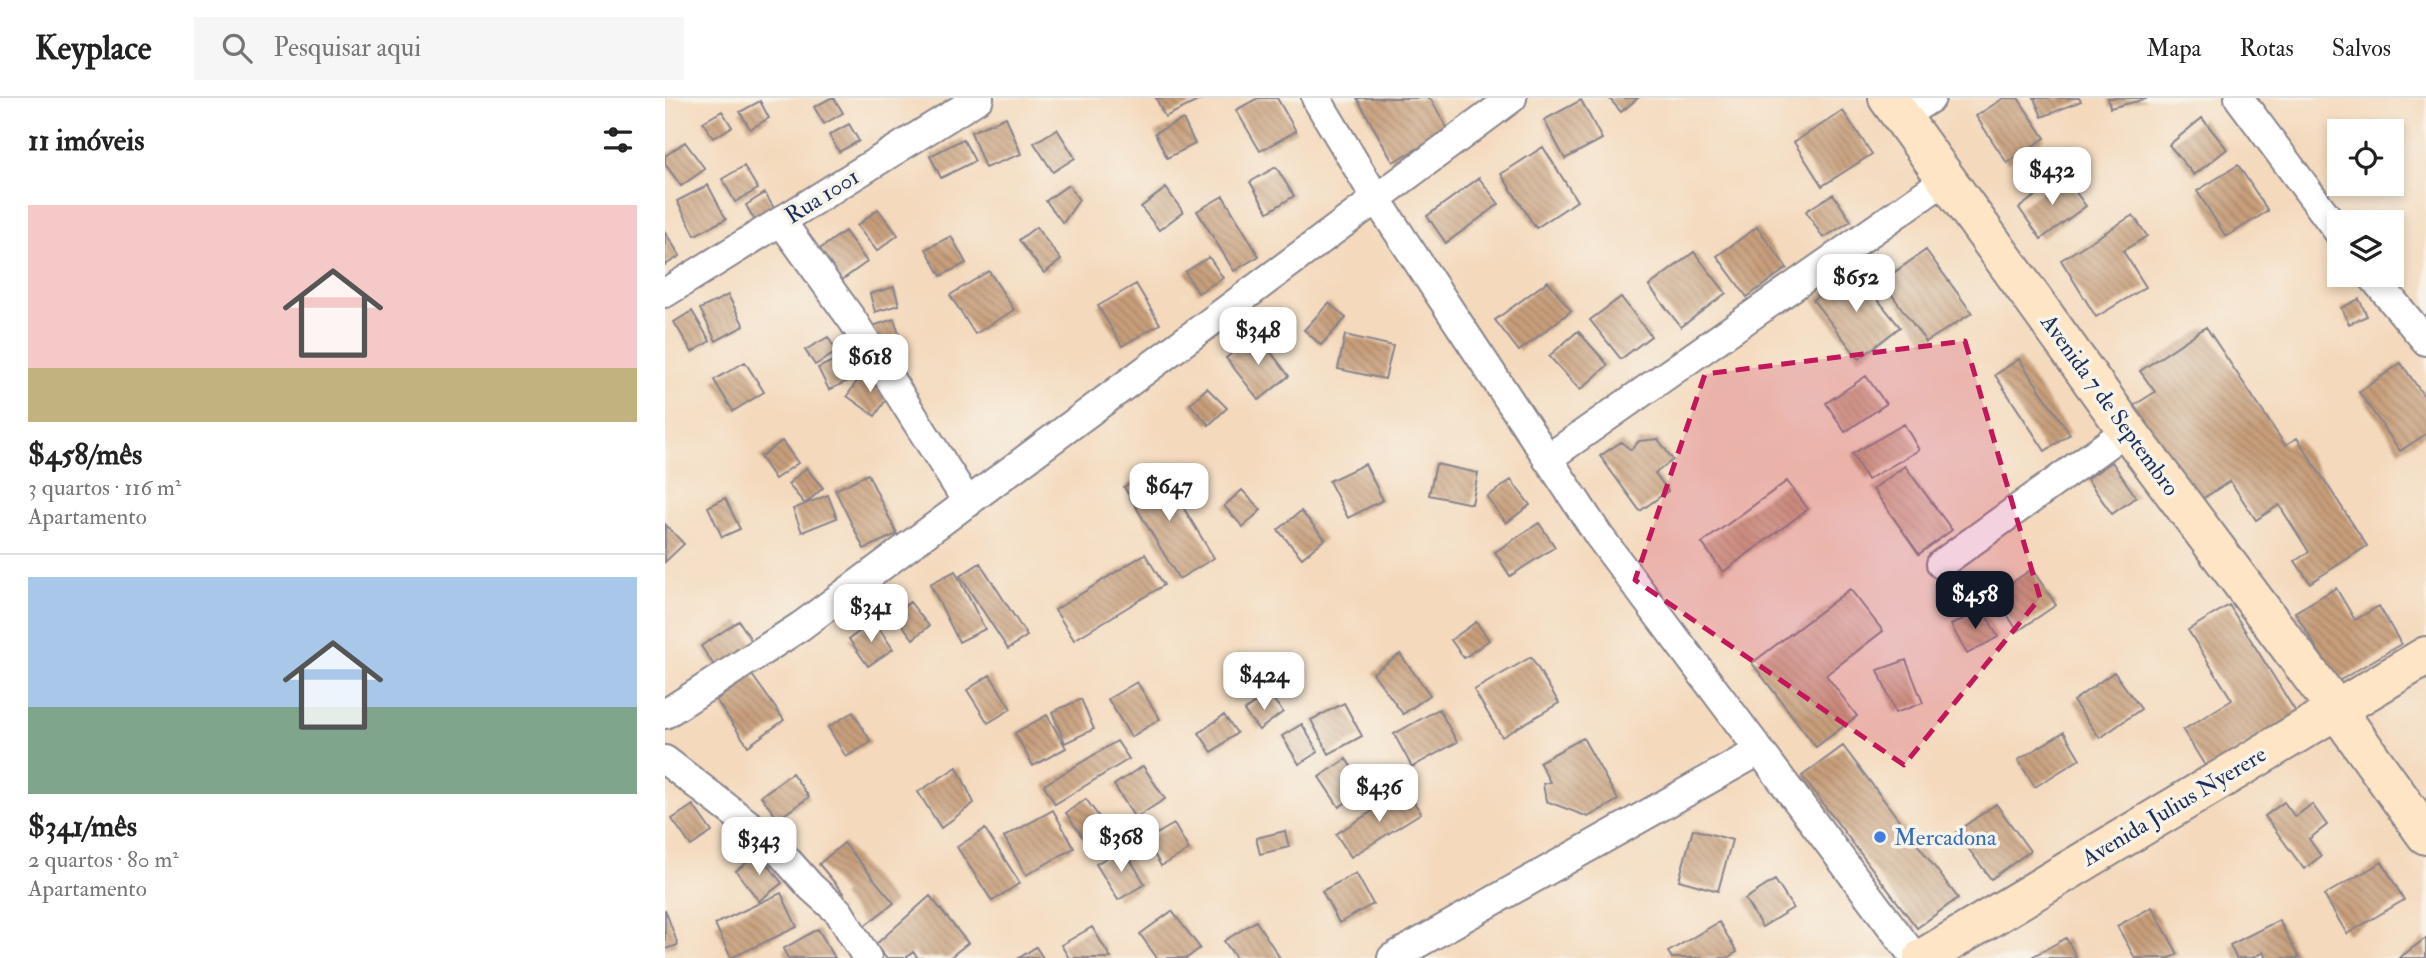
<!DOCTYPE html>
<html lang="pt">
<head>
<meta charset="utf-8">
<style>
	:root { --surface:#fff; --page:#f6f6f6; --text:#222; --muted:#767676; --line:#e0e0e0; --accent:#111827 }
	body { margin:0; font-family:"IM FELL Double Pica",serif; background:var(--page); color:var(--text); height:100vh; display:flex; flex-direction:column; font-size:26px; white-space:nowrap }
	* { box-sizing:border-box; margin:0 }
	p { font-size:23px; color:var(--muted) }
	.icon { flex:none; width:38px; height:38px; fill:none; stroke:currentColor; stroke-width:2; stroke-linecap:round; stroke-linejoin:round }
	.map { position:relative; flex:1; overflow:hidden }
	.side { display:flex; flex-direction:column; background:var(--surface); width:665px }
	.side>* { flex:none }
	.tools { position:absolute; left:1662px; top:21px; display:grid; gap:14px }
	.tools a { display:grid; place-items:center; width:77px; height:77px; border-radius:0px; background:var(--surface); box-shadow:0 4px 10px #0003; font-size:35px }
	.price { position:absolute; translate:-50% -60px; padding:0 16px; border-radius:14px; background:#fff; color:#222; font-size:23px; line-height:46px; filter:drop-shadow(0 2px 4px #0008) }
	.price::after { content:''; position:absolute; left:50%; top:42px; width:21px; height:16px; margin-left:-10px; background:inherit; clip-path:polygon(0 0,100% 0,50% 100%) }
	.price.on { background:var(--accent); color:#fff }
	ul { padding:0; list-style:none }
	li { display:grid; align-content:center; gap:14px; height:371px; padding:0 28px }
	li+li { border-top:2px solid var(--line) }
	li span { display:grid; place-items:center; height:217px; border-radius:0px; color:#555 }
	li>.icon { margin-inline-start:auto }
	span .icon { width:126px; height:126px; fill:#fffc; stroke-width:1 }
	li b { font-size:30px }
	h2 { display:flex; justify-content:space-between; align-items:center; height:84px; padding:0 28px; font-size:30px }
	header { display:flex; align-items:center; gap:42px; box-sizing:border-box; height:98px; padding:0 35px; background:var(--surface); border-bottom:2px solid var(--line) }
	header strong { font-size:33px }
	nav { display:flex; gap:38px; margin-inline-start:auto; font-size:24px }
	.search { width:490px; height:63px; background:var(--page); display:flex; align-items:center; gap:18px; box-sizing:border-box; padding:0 24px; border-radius:0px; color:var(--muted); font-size:26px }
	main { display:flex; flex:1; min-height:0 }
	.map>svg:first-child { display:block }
</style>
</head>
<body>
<header>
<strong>Keyplace</strong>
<div class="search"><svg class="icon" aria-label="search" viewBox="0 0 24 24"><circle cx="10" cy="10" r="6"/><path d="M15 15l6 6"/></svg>Pesquisar aqui</div>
<nav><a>Mapa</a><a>Rotas</a><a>Salvos</a></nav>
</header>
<main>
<section class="side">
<h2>11 imóveis<svg class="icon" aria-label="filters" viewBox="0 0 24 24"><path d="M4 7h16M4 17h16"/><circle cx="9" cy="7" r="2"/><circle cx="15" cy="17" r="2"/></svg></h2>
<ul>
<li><span style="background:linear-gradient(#f6c9c9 75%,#c2b280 0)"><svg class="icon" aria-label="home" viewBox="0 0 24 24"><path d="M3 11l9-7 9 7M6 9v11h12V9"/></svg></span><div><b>$458/mês</b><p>3 quartos · 116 m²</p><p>Apartamento</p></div></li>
<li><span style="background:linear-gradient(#a9c7e8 60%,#7fa58c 0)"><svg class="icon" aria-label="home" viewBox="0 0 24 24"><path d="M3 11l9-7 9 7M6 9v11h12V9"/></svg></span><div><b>$341/mês</b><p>2 quartos · 80 m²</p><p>Apartamento</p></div></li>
</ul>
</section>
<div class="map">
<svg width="1761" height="860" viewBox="0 0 1761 860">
	<defs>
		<pattern id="building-back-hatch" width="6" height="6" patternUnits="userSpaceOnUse" patternTransform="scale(1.75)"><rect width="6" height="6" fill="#c89f7b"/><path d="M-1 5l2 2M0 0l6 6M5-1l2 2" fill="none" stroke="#a28268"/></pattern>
	</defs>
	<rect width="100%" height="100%" fill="#f7f3e8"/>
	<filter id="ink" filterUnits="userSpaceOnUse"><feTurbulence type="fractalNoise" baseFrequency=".0143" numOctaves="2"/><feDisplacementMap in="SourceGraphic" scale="14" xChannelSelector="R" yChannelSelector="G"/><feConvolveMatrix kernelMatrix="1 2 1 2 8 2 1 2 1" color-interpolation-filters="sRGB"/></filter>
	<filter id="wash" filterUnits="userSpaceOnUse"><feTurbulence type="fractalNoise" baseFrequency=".00686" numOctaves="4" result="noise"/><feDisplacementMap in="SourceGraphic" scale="28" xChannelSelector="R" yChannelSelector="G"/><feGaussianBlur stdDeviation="1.57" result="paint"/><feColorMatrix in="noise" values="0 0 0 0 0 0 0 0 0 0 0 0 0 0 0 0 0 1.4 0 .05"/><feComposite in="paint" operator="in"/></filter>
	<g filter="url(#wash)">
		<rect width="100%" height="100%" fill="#f4d9bc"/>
		<g id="blocks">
			<path fill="url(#building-back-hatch)" d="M 166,0 L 169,0 L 178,15 L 159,26 L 149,9 Z
				M 491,0 L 539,0 L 500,19 Z
				M 593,0 L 612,0 L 631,33 L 595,53 L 571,12 Z
				M 692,0 L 765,0 L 784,33 L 728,64 Z
				M 944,0 L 973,0 L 956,14 Z
				M 1339,0 L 1353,0 L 1380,40 L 1342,65 L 1311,18 Z
				M 1369,0 L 1414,0 L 1416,3 L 1377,19 Z
				M 1443,0 L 1481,0 L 1481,1 L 1445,10 Z
				M 916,2 L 937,41 L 900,61 L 879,22 Z
				M 95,3 L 104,20 L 85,31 L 75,14 Z
				M 57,13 L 67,29 L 48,40 L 38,24 Z
				M 1178,13 L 1207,56 L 1157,88 L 1129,44 Z
				M 341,19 L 356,56 L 320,70 L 306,34 Z
				M 1537,20 L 1562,51 L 1529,77 L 1504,47 Z
				M 518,21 L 530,46 L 502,60 L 490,35 Z
				M 184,26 L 194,43 L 174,54 L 164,37 Z
				M 392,31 L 410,60 L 388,74 L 369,45 Z
				M 298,41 L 310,63 L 276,80 L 265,58 Z
				M 20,44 L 40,71 L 16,88 L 0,66 L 0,58 Z
				M 878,49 L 912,103 L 871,130 L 836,76 Z
				M 1573,67 L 1603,113 L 1561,139 L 1532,93 Z
				M 79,68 L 93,91 L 70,104 L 57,81 Z
				M 611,69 L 629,98 L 603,114 L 585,84 Z
				M 1398,77 L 1421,108 L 1376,141 L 1354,110 Z
				M 814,80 L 834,106 L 781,145 L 762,118 Z
				M 43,87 L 61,121 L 30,137 L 12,103 Z
				M 403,87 L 414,102 L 398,125 L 381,103 Z
				M 501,90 L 518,114 L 494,132 L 476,109 Z
				M 100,95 L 110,112 L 90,123 L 81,107 Z
				M 1168,96 L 1186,123 L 1158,140 L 1141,113 Z
				M 558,98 L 594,158 L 569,173 L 532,113 Z
				M 213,111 L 233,137 L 212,153 L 192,128 Z
				M 1468,117 L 1482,138 L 1458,153 L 1481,189 L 1431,219 L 1396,162 Z
				M 371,129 L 396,162 L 379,175 L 354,142 Z
				M 1092,129 L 1122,170 L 1082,199 L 1052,158 Z
				M 180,133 L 202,164 L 174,184 L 152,153 Z
				M 0,134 L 15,158 L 0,167 Z
				M 286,138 L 301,165 L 276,178 L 261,151 Z
				M 1261,152 L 1307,215 L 1261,244 L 1217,183 Z
				M 1029,154 L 1061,195 L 1016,229 L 984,188 Z
				M 544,159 L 558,180 L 533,195 L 520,174 Z
				M 1188,171 L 1235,229 L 1194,261 L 1148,202 Z
				M 324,173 L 349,212 L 310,236 L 285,197 Z
				M 883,183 L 906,213 L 854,253 L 830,222 Z
				M 471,186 L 495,226 L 457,248 L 433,208 Z
				M 229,189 L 234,207 L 210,214 L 205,196 Z
				M 63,197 L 79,228 L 51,243 L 35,211 Z
				M 956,199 L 986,238 L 956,261 L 925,222 Z
				M 1694,201 L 1702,218 L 1684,226 L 1676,210 Z
				M 664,205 L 681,220 L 656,247 L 639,232 Z
				M 27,213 L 45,243 L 27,254 L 9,224 Z
				M 229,221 L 238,248 L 217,255 L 208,228 Z
				M 1541,229 L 1620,347 L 1632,340 L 1702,448 L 1645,485 L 1630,463 L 1644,454 L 1614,407 L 1591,422 L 1565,383 L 1522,411 L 1457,315 L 1490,294 L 1475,273 Z
				M 913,233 L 943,267 L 915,292 L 884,258 Z
				M 592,236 L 624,278 L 594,302 L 561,260 Z
				M 680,237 L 728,248 L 720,281 L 673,271 Z
				M 163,239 L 172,254 L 150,267 L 140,252 Z
				M 180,257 L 191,279 L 164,292 L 153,270 Z
				M 1354,261 L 1405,336 L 1380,353 L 1330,277 Z
				M 80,264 L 99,294 L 68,313 L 49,282 Z
				M 1736,265 L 1761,301 L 1761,336 L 1735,353 L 1694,294 Z
				M 199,273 L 227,293 L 210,318 L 182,298 Z
				M 1201,278 L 1221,306 L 1180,334 L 1161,305 Z
				M 542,290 L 562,310 L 544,327 L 525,306 Z
				M 1239,326 L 1254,352 L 1202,382 L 1187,356 Z
				M 993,341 L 1008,362 L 990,375 L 1003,393 L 975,413 L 935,358 L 956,344 L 966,352 L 974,343 Z
				M 117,343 L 133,365 L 110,381 L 95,359 Z
				M 1447,364 L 1471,399 L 1447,416 L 1422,381 Z
				M 700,366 L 718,402 L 683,420 L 664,383 Z
				M 771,366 L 813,375 L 807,406 L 764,397 Z
				M 493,368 L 549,460 L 514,481 L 459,389 Z
				M 1240,368 L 1287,432 L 1254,456 L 1208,391 Z
				M 141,370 L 158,390 L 140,406 L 123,386 Z
				M 203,376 L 232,436 L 199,451 L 170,392 Z
				M 846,382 L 865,407 L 841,425 L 822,399 Z
				M 1122,383 L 1143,411 L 1058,474 L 1037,445 Z
				M 577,392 L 596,412 L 578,429 L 559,408 Z
				M 163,397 L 172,420 L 137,434 L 128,411 Z
				M 60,400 L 75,431 L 57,439 L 43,409 Z
				M 636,413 L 660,441 L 637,460 L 613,432 Z
				M 874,425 L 890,449 L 845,478 L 830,454 Z
				M 0,426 L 19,446 L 0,464 Z
				M 480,456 L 499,487 L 409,542 L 390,512 Z
				M 315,465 L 362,538 L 343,551 L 295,478 Z
				M 1367,471 L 1391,507 L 1353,533 L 1329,497 Z
				M 290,473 L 320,531 L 294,544 L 265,486 Z
				M 1671,490 L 1690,522 L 1714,508 L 1736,546 L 1672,584 L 1630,514 Z
				M 1185,491 L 1218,533 L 1161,577 L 1192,618 L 1151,649 L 1087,565 Z
				M 245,504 L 264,528 L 248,541 L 229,516 Z
				M 1564,507 L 1632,616 L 1542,671 L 1518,632 L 1567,602 L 1523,532 Z
				M 1318,511 L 1333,539 L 1302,556 L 1286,527 Z
				M 74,523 L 90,548 L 52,572 L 36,548 Z
				M 209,523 L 228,551 L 203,568 L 184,541 Z
				M 811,524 L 824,542 L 799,560 L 786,542 Z
				M 735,556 L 765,597 L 738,616 L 708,575 Z
				M 866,559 L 894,605 L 837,639 L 809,592 Z
				M 1241,562 L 1258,605 L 1230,615 L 1213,572 Z
				M 1449,574 L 1476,611 L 1435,640 L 1408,603 Z
				M 87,577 L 119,622 L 83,648 L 51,602 Z
				M 325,577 L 346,611 L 323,625 L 302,592 Z
				M 472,584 L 495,621 L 466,639 L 443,601 Z
				M 603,595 L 618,614 L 594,632 L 579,613 Z
				M 416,601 L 429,631 L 400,645 L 387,614 Z
				M 679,605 L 697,638 L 664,656 L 646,622 Z
				M 774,611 L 792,644 L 747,669 L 729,636 Z
				M 188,614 L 206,644 L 181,659 L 163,629 Z
				M 382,617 L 401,650 L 368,668 L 350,635 Z
				M 559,617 L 572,635 L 547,654 L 534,635 Z
				M 637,626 L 653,654 L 634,666 L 617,638 Z
				M 1399,634 L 1415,661 L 1370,689 L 1353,662 Z
				M 918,640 L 953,702 L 923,719 L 881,703 L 878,686 L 885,684 L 874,664 Z
				M 452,643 L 464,661 L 390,706 L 379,687 Z
				M 1178,648 L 1293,800 L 1252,830 L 1137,678 Z
				M 681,661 L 701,691 L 674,709 L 654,679 Z
				M 478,668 L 500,701 L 470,720 L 449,687 Z
				M 292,669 L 309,705 L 276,730 L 253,694 Z
				M 127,675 L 144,699 L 113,721 L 96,698 Z
				M 741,692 L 756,715 L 686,759 L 671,736 Z
				M 421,701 L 444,733 L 423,747 L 401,715 Z
				M 1619,704 L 1630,719 L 1647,706 L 1662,727 L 1644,741 L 1656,758 L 1639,771 L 1600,718 Z
				M 1331,706 L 1365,753 L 1326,781 L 1291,734 Z
				M 28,707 L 47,734 L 26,748 L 7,721 Z
				M 388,712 L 409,750 L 361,777 L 339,739 Z
				M 509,726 L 524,752 L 496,768 L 481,742 Z
				M 320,731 L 355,785 L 327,803 L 292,749 Z
				M 1028,731 L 1067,742 L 1053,793 L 1014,782 Z
				M 620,733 L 624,749 L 595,756 L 591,740 Z
				M 179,745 L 229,805 L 199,828 L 176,798 L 179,796 L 154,766 Z
				M 458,750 L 480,786 L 453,802 L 431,766 Z
				M 94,755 L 117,785 L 94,803 L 71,773 Z
				M 1717,764 L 1739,802 L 1682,836 L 1659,797 Z
				M 691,775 L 708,806 L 674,825 L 657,793 Z
				M 1110,782 L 1128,810 L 1097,829 L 1080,801 Z
				M 116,795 L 132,829 L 66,860 L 50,826 Z
				M 265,798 L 303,845 L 284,860 L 253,860 L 248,854 L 241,860 L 221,860 L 210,847 Z
				M 1487,809 L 1513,856 L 1505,860 L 1470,860 L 1452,828 Z
				M 0,811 L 13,847 L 0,851 Z
				M 507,813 L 535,850 L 522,860 L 492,860 L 475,836 Z
				M 1614,822 L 1634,860 L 1601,860 L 1598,854 L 1587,860 L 1571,860 L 1565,847 Z
				M 591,823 L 615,860 L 571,860 L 559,843 Z
				M 1054,824 L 1072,854 L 1062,860 L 1007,860 L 1003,854 Z
				M 427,829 L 446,860 L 404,860 L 396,847 Z
				M 153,831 L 170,860 L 123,860 L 118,851 Z
				M 1401,840 L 1412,860 L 1365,860 Z
				M 1761,840 L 1761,860 L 1734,860 Z
				M 371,849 L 378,860 L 354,860 Z"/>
		</g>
	</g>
	<g filter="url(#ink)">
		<use href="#blocks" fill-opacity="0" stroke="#88848d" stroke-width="2"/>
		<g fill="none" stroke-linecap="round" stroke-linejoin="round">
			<g stroke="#88848d" stroke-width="32">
				<path id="street" d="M 651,0 L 712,102 L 934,438 L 1250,860
					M 1574,0 L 1675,136
					M 1236,19 L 1266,0
					M 116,123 L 188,223 L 303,405
					M 1706,177 L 1761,243
					M 0,195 L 314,0
					M 882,361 L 1280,82
					M 1276,466 L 1462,332
					M 0,616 L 136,528 L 847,0
					M 0,662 L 105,743 L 146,789 L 174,814 L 202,860
					M 727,860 L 1094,653"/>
			</g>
			<g stroke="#88848d" stroke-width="42">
				<path id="secondary" d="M 1223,0 L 1462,332 L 1671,611 L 1761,737
					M 1258,860 L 1761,558"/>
			</g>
			<use href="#street" stroke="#fff" stroke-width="28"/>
			<use href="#secondary" stroke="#fde5c5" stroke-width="38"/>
		</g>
	</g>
	<path fill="#c2185b" fill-opacity="0.2" stroke="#c2185b" stroke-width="5" stroke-dasharray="14 9" stroke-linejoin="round" d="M 1300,243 L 1375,500 L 1239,667 L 970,482 L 1040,276 Z"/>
	<circle fill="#3f7fe0" stroke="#f7f3e8" stroke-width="2.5" cx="1215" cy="739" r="7"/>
	<g text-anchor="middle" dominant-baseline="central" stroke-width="7" stroke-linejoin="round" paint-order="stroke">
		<g font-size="23" fill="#1b2f5e" stroke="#f7f3e8">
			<text transform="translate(157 98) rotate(-32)">Rua 1001</text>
			<text transform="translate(1445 307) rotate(54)">Avenida 7 de Septembro</text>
			<text transform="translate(1509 708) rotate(-31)">Avenida Julius Nyerere</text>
		</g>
		<g font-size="23" fill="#366cbe" stroke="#f7f3e8" text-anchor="start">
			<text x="1229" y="739">Mercadona</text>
		</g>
	</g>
</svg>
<div class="tools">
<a><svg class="icon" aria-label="locate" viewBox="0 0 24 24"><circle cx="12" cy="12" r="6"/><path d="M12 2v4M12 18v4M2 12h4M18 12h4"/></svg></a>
<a><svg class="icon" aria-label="layers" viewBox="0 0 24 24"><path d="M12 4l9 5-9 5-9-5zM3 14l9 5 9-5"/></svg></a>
</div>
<b class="price" style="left:1387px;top:109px">$432</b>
<b class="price" style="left:1191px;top:216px">$652</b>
<b class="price" style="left:593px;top:269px">$348</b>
<b class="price" style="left:205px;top:296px">$618</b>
<b class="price" style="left:504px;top:425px">$647</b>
<b class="price on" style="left:1310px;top:533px">$458</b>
<b class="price" style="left:206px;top:546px">$341</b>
<b class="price" style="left:599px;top:614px">$424</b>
<b class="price" style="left:714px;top:726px">$436</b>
<b class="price" style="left:456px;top:776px">$368</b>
<b class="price" style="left:94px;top:779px">$343</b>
</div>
</main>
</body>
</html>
